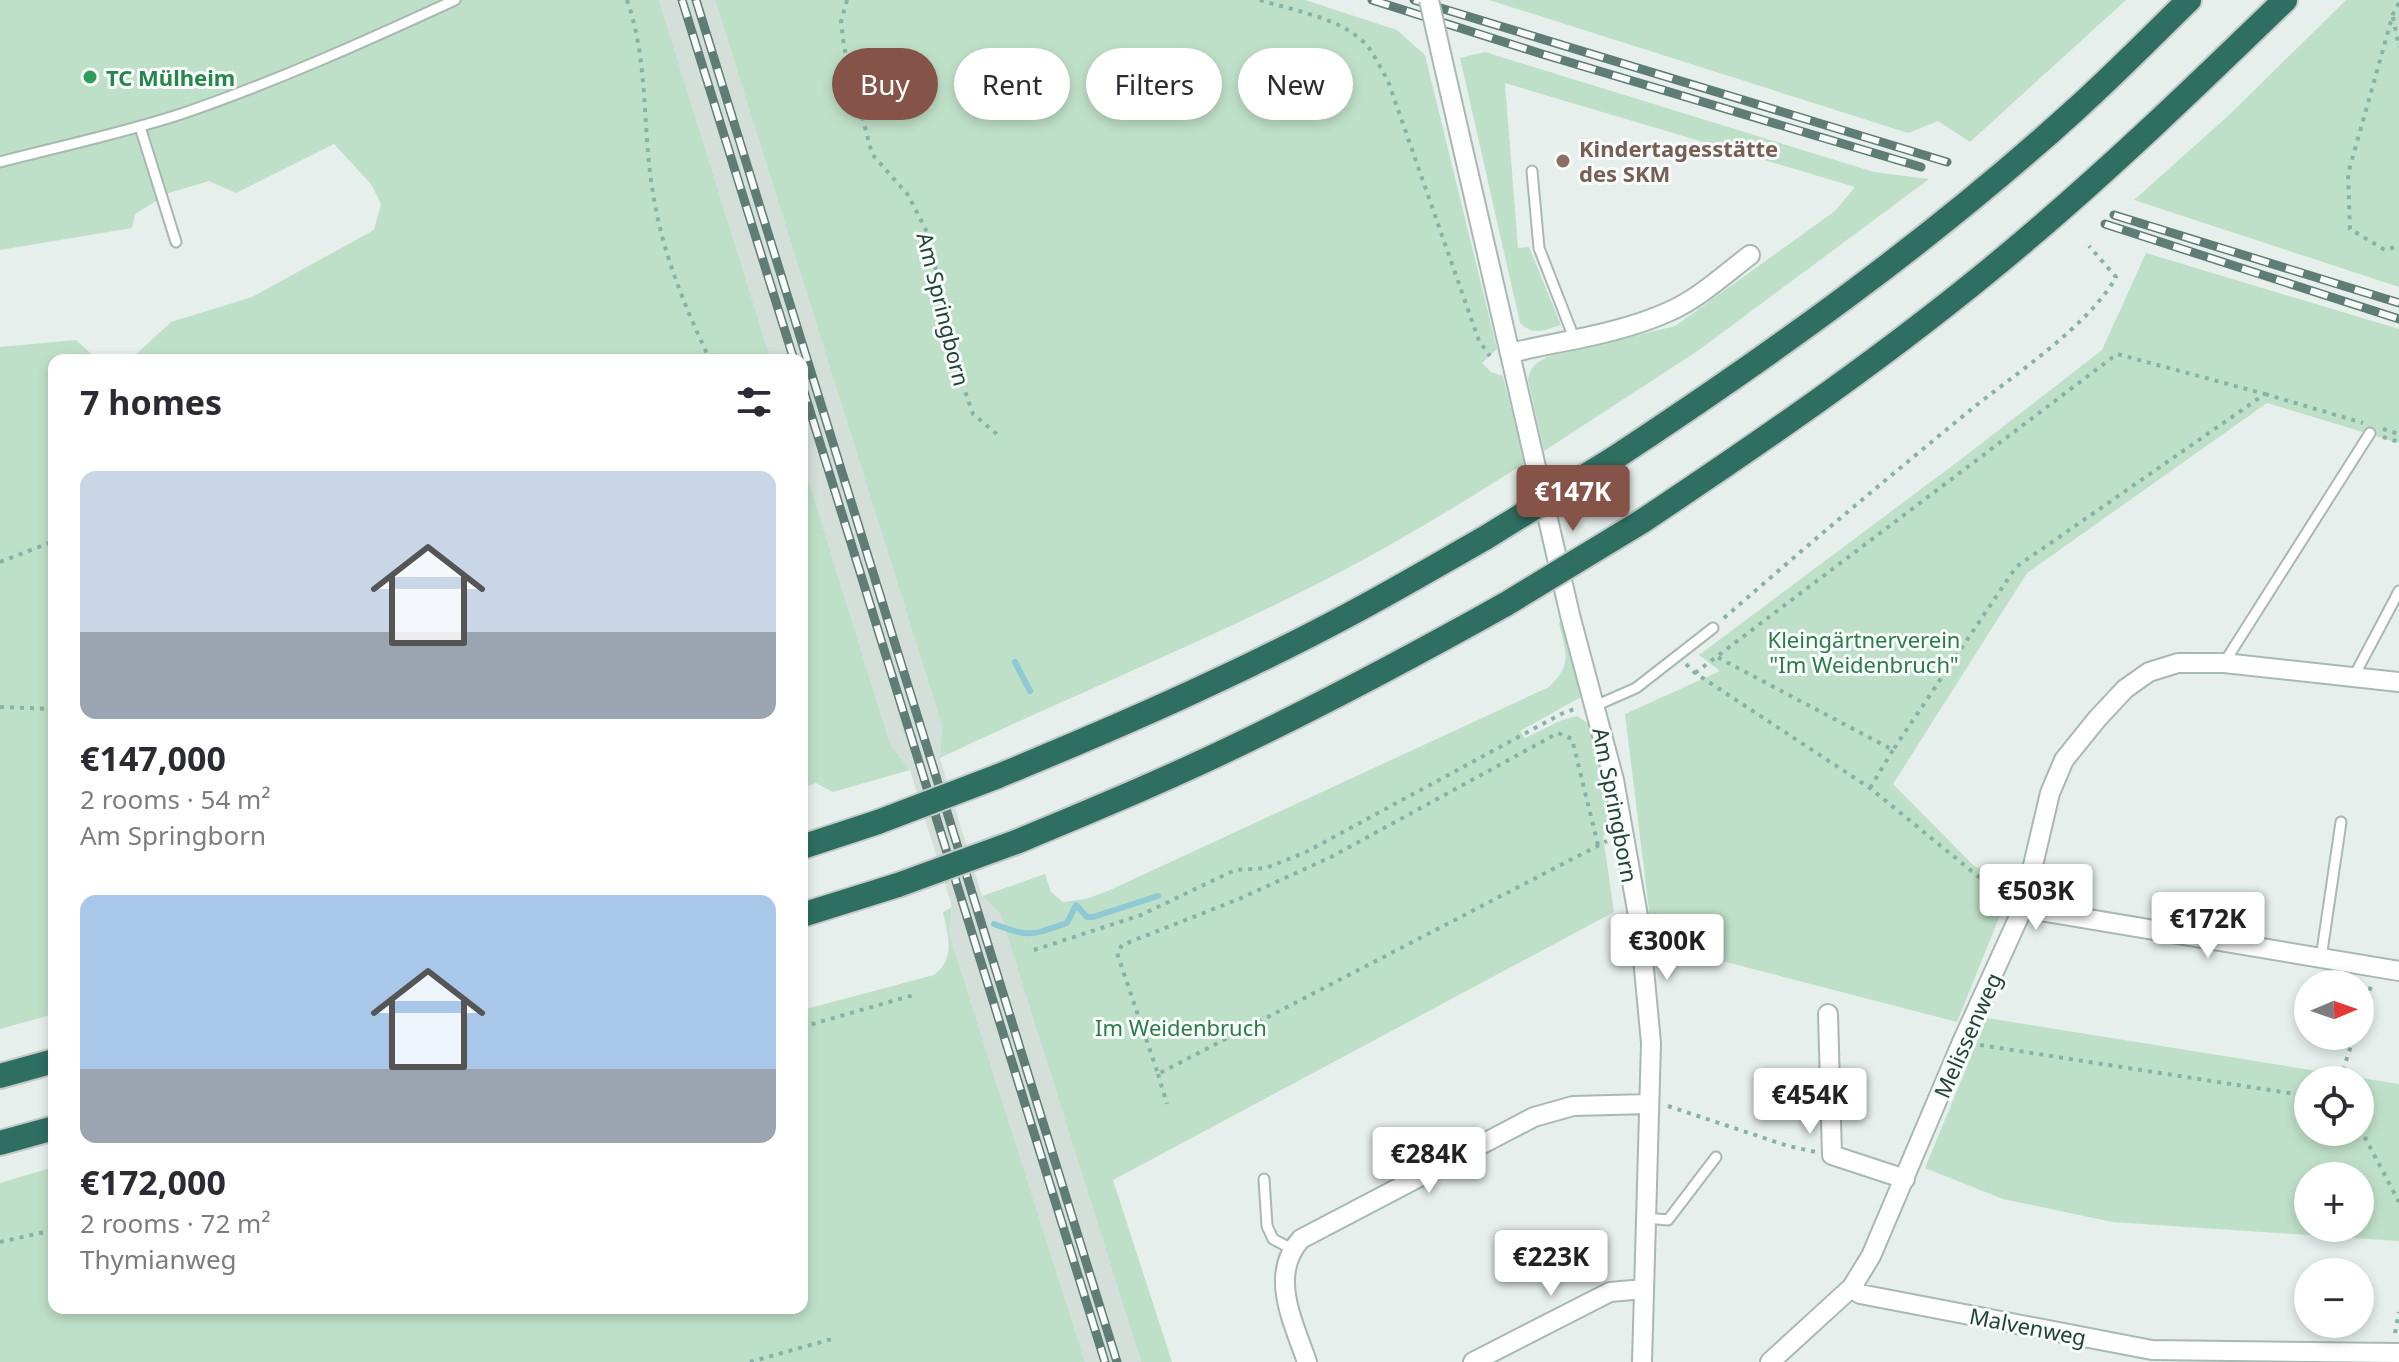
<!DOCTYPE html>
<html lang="en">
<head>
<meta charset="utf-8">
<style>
	:root { --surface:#fff; --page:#f7f7f7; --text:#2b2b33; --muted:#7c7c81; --accent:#855347 }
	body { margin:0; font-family:"Noto Sans",sans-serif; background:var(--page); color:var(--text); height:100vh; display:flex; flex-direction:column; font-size:30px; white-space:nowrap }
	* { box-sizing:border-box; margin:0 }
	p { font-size:26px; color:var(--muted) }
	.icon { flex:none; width:44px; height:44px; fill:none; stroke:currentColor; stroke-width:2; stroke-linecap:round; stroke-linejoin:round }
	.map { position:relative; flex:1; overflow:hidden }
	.drawer { position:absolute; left:48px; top:354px; width:760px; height:960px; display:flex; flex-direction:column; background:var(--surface); border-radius:16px; box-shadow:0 4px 12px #0003 }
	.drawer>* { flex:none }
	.top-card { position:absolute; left:832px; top:48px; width:760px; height:72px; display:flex; gap:16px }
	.needle { width:52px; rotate:88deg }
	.fabs { position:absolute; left:2294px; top:970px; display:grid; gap:16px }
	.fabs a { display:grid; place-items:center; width:80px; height:80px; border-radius:50%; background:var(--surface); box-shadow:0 4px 12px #0003; font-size:40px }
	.price { position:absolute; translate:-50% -68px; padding:0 18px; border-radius:8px; background:#fff; color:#222; font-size:26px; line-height:52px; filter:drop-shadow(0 2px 4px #0008) }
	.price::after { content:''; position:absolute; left:50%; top:48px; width:24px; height:18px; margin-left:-12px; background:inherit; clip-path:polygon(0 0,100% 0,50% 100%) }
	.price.active { background:var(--accent); color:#fff }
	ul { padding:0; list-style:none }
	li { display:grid; align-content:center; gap:16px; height:424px; padding:0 32px }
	li span { display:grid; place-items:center; height:248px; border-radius:16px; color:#555 }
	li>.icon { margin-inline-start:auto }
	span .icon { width:144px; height:144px; fill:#fffc; stroke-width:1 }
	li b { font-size:34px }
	h2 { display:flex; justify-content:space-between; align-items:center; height:96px; padding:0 32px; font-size:34px }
	.tag { padding:0 28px; border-radius:36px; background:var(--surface); box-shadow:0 4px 12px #0003; font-size:28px; line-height:72px }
	.tag.active { background:var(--accent); color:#fff }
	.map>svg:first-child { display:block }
</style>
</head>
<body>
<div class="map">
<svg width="2399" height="1362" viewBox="0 0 2399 1362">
	<rect width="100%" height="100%" fill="#e6efeb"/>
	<path fill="#d4dfda" d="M 659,0 L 715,0 L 942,726 L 940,759 L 982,896 L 1000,913 L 1141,1362 L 1085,1362 L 949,933 L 952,907 L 910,770 L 890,744 L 802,459 L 802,360 L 771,360 Z"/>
	<path fill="#bfe0c8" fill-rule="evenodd" d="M 0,0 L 659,0 L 771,360 L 130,360 L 171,322 L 252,297 L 374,230 L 381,204 L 371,184 L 334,144 L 236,193 L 209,181 L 169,193 L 135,214 L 132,228 L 0,250 Z
		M 715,0 L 1305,0 L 1397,30 L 1425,55 L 1497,349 L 1482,363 L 1491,372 L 1503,376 L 1525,463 C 1457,506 1387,549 1315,585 C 1192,647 1064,699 940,758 L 942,726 Z
		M 1489,0 L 2126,0 L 1970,142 L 1938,121 L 1908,133 Z
		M 2346,0 L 2399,0 L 2399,287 L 2134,200 L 2228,116 Z
		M 1485,52 L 1874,172 L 1929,179 L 1699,350 L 1544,451 L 1528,380 C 1530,368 1535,363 1547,357 L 1675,326 L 1835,211 L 1855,187 L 1505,83 L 1518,248 L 1529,247 L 1561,325 C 1545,330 1533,336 1520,323 L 1460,58 Z
		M 2146,253 L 2399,329 L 2399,443 L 2267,403 L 2027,573 L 1893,784 L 1974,866 L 2013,883 L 1957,1022 L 1653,943 L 1625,714 L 1720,671 L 1699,655 L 1960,460 L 2102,350 Z
		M 76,340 L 98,360 L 54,360 L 54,1014 L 0,1029 L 0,347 Z
		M 802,459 L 890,744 L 910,770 L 833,792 L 816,783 L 802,788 Z
		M 1565,619 L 1583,696 L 1520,731 L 1525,738 L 1562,720 L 1577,716 L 1590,725 L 1613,828 L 1603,836 L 1614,912 L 1113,1180 L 1172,1362 L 1141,1362 L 1000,913 L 982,896 L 1045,874 L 1051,892 L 1063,902 L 1086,899 L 1110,890 L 1549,687 C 1574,662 1565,654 1559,622 Z
		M 952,907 L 949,933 L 1085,1362 L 0,1362 L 0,1183 L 54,1167 L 54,1308 L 802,1308 L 802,1010 L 934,975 C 956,958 948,936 943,912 Z
		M 1987,1018 L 2399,1084 L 2399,1241 L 2112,1222 L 2003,1199 L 1925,1168 ZM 2308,1080 L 2360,1080 L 2360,1132 L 2308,1132 ZM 2308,1176 L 2360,1176 L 2360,1228 L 2308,1228 Z"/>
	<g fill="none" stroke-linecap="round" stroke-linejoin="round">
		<path stroke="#8ec9d4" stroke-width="6" d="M 1015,662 L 1030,691
			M 994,924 C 1030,938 1032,935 1067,923 L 1076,905 L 1087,917 L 1093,917 L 1158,896"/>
		<g stroke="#a8b8b2" stroke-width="13">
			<path id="service" d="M 140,127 L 176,242
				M 0,162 C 61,146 124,133 184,113 C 277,81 366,41 455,0
				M 1532,171 L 1539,248 L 1574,338
				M 2224,663 L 2370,433
				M 2353,678 L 2399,591
				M 1595,706 L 1636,688 L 1713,628
				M 2321,958 L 2341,822
				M 1264,1179 L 1267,1226 L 1273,1239 L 1292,1249
				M 1646,1218 L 1668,1220 L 1716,1157"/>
		</g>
		<g stroke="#a8b8b2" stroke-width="22">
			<path id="minor" d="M 1443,62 L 1570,615 L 1614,780 L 1640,927 L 1651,1043 L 1642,1362
				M 1510,353 C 1561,341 1619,334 1668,312 C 1698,299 1724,275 1750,255
				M 2023,908 L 2399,971
				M 1828,1014 L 1832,1155 L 1905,1179
				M 1852,1287 L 1860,1294 L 2152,1350 L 2399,1353
				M 1307,1362 C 1294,1323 1268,1275 1301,1239 L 1534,1117 L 1573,1106 L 1649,1104
				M 1473,1362 L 1610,1292 L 1644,1289
				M 1770,1362 L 1852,1287 L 1871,1256 L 1962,1042 L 2023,908 L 2050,793 L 2064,760 L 2097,719 L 2125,689 L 2149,672 L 2178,663 L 2224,663 L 2399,682"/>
		</g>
		<g stroke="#c2cac8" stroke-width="28">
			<path id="motorway" d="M 1613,459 C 1774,353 1932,240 2075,110 C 2114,75 2151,37 2189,0
				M 1641,522 C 1767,438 1892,352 2009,254 C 2105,174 2195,87 2285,0
				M 996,777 C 1117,727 1237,675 1352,613 C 1397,589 1441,563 1485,538
				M 1016,842 C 1095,809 1175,776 1252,738 C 1338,696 1422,651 1506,604
				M 802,847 L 878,822
				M 802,915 L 898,885
				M 0,1076 L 54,1061
				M 0,1143 L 54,1128"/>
		</g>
		<path stroke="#86b3a5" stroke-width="4" stroke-dasharray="4 6" stroke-linecap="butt" d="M 627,0 C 649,62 642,129 653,193 C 662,252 685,307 710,360
			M 847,0 L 841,22 L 844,47 L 872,154 L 908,195 L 929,236 L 955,363 L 973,414 L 998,435
			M 1260,0 C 1294,11 1345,18 1369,48 C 1376,58 1382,70 1388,81 L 1479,341 L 1490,356
			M 2399,3 L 2393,14 L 2348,174 L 2350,229 L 2385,250 L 2399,246
			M 2393,17 L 2399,47
			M 2265,394 L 2363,423
			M 2383,429 L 2399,434
			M 2383,437 L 2399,442
			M 0,562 L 54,541
			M 1724,618 C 1804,548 1885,480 1968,412 C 2012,376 2089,326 2116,277 L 2089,246
			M 1686,664 L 1695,673 L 1870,788 L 2007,900
			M 1695,673 L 2117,354 L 2265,394 L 2016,567 L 1893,750 L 1717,657
			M 0,707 L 54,709
			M 1870,788 L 1893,750
			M 1598,845 L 1572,739 L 1558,733 L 1331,857 L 1239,899 L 1122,945 L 1117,953 L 1158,1074 L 1607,841
			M 1034,950 L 1141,915 L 1235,870 L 1266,868 L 1306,852 L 1561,714 L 1577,708
			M 2360,1019 L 2372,983
			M 802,1027 L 917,994
			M 1980,1045 L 2308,1096
			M 1158,1074 L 1167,1104
			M 2340,1080 L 2354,1036
			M 1668,1106 L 1788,1146 L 1816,1152
			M 2360,1128 L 2399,1202
			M 0,1242 L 54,1230
			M 2395,1333 L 2399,1312
			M 750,1362 L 832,1339"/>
		<use href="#service" stroke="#fff" stroke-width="9"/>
		<use href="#minor" stroke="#fff" stroke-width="18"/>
		<use href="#motorway" stroke="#2f6f62" stroke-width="24"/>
		<g stroke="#5f7d75" stroke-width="9">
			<path id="rail" d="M 682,0 L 794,360
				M 696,0 L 1117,1362
				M 1372,0 L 1542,54 L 1921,167
				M 1414,0 L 1947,162
				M 2114,215 L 2399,303
				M 2105,224 L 2399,319
				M 802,385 L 1105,1362"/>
		</g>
		<use href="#rail" stroke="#f7fbf9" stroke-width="6" stroke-dasharray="18" stroke-linecap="butt"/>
		<g stroke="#a8b8b2" stroke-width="22" stroke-linecap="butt">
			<path id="minor-bridge" d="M 1429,0 L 1443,62"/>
		</g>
		<g stroke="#c2cac8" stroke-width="28" stroke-linecap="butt">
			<path id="motorway-bridge" d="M 1485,538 L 1613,459
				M 1506,604 L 1641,522
				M 878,822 L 996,777
				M 898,885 L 1016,842"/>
		</g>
		<use href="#minor-bridge" stroke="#fff" stroke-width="18"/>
		<use href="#motorway-bridge" stroke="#2f6f62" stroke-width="24"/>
	</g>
	<circle fill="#2e9e5b" stroke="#f7fbf9" stroke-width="3" cx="90" cy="77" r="8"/>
	<circle fill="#8d6e63" stroke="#f7fbf9" stroke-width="3" cx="1563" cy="161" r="8"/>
	<g text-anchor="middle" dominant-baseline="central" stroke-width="6" stroke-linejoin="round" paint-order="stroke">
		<g font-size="22" font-weight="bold" fill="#27864d" stroke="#f7fbf9" text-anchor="start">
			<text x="106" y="77">TC Mülheim</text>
		</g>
		<g font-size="22" font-weight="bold" fill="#785e54" stroke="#f7fbf9" text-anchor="start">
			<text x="1579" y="148">Kindertagesstätte<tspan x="1579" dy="25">des SKM</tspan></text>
		</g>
		<g font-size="22" fill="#24423a" stroke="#f7fbf9">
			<text transform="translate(944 309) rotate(76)">Am Springborn</text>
			<text transform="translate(1616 805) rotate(79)">Am Springborn</text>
			<text transform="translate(1967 1035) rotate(-66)">Melissenweg</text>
			<text transform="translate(2028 1326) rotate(11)">Malvenweg</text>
		</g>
		<g font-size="22" fill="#2d7a4b" stroke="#f7fbf9">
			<text x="1864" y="639">Kleingärtnerverein<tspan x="1864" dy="25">"Im Weidenbruch"</tspan></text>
			<text x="1181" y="1027">Im Weidenbruch</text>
		</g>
	</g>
</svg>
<div class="fabs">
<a><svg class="needle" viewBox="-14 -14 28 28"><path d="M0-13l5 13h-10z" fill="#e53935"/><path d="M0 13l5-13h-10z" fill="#7c7c81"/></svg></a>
<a><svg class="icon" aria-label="locate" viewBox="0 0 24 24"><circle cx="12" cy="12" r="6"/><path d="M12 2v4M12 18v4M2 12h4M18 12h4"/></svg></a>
<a>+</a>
<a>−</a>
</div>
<b class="price active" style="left:1573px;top:533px">€147K</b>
<b class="price" style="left:2036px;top:932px">€503K</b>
<b class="price" style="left:2208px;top:960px">€172K</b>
<b class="price" style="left:1667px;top:982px">€300K</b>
<b class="price" style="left:1810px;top:1136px">€454K</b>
<b class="price" style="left:1429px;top:1195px">€284K</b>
<b class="price" style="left:1551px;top:1298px">€223K</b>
<div class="top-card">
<a class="tag active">Buy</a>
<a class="tag">Rent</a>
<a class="tag">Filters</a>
<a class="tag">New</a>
</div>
<section class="drawer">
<h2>7 homes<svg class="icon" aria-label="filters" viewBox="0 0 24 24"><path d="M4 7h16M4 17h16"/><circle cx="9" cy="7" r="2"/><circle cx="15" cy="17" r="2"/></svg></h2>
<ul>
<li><span style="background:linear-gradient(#c9d6e8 65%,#9aa5b1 0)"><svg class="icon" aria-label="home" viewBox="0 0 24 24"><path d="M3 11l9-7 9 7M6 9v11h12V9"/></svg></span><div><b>€147,000</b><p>2 rooms · 54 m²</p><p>Am Springborn</p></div></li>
<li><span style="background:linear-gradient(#a9c7e8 70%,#9aa5b1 0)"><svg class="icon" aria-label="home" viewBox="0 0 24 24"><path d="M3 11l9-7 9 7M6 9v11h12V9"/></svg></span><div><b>€172,000</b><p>2 rooms · 72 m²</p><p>Thymianweg</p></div></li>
</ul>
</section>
</div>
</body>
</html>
